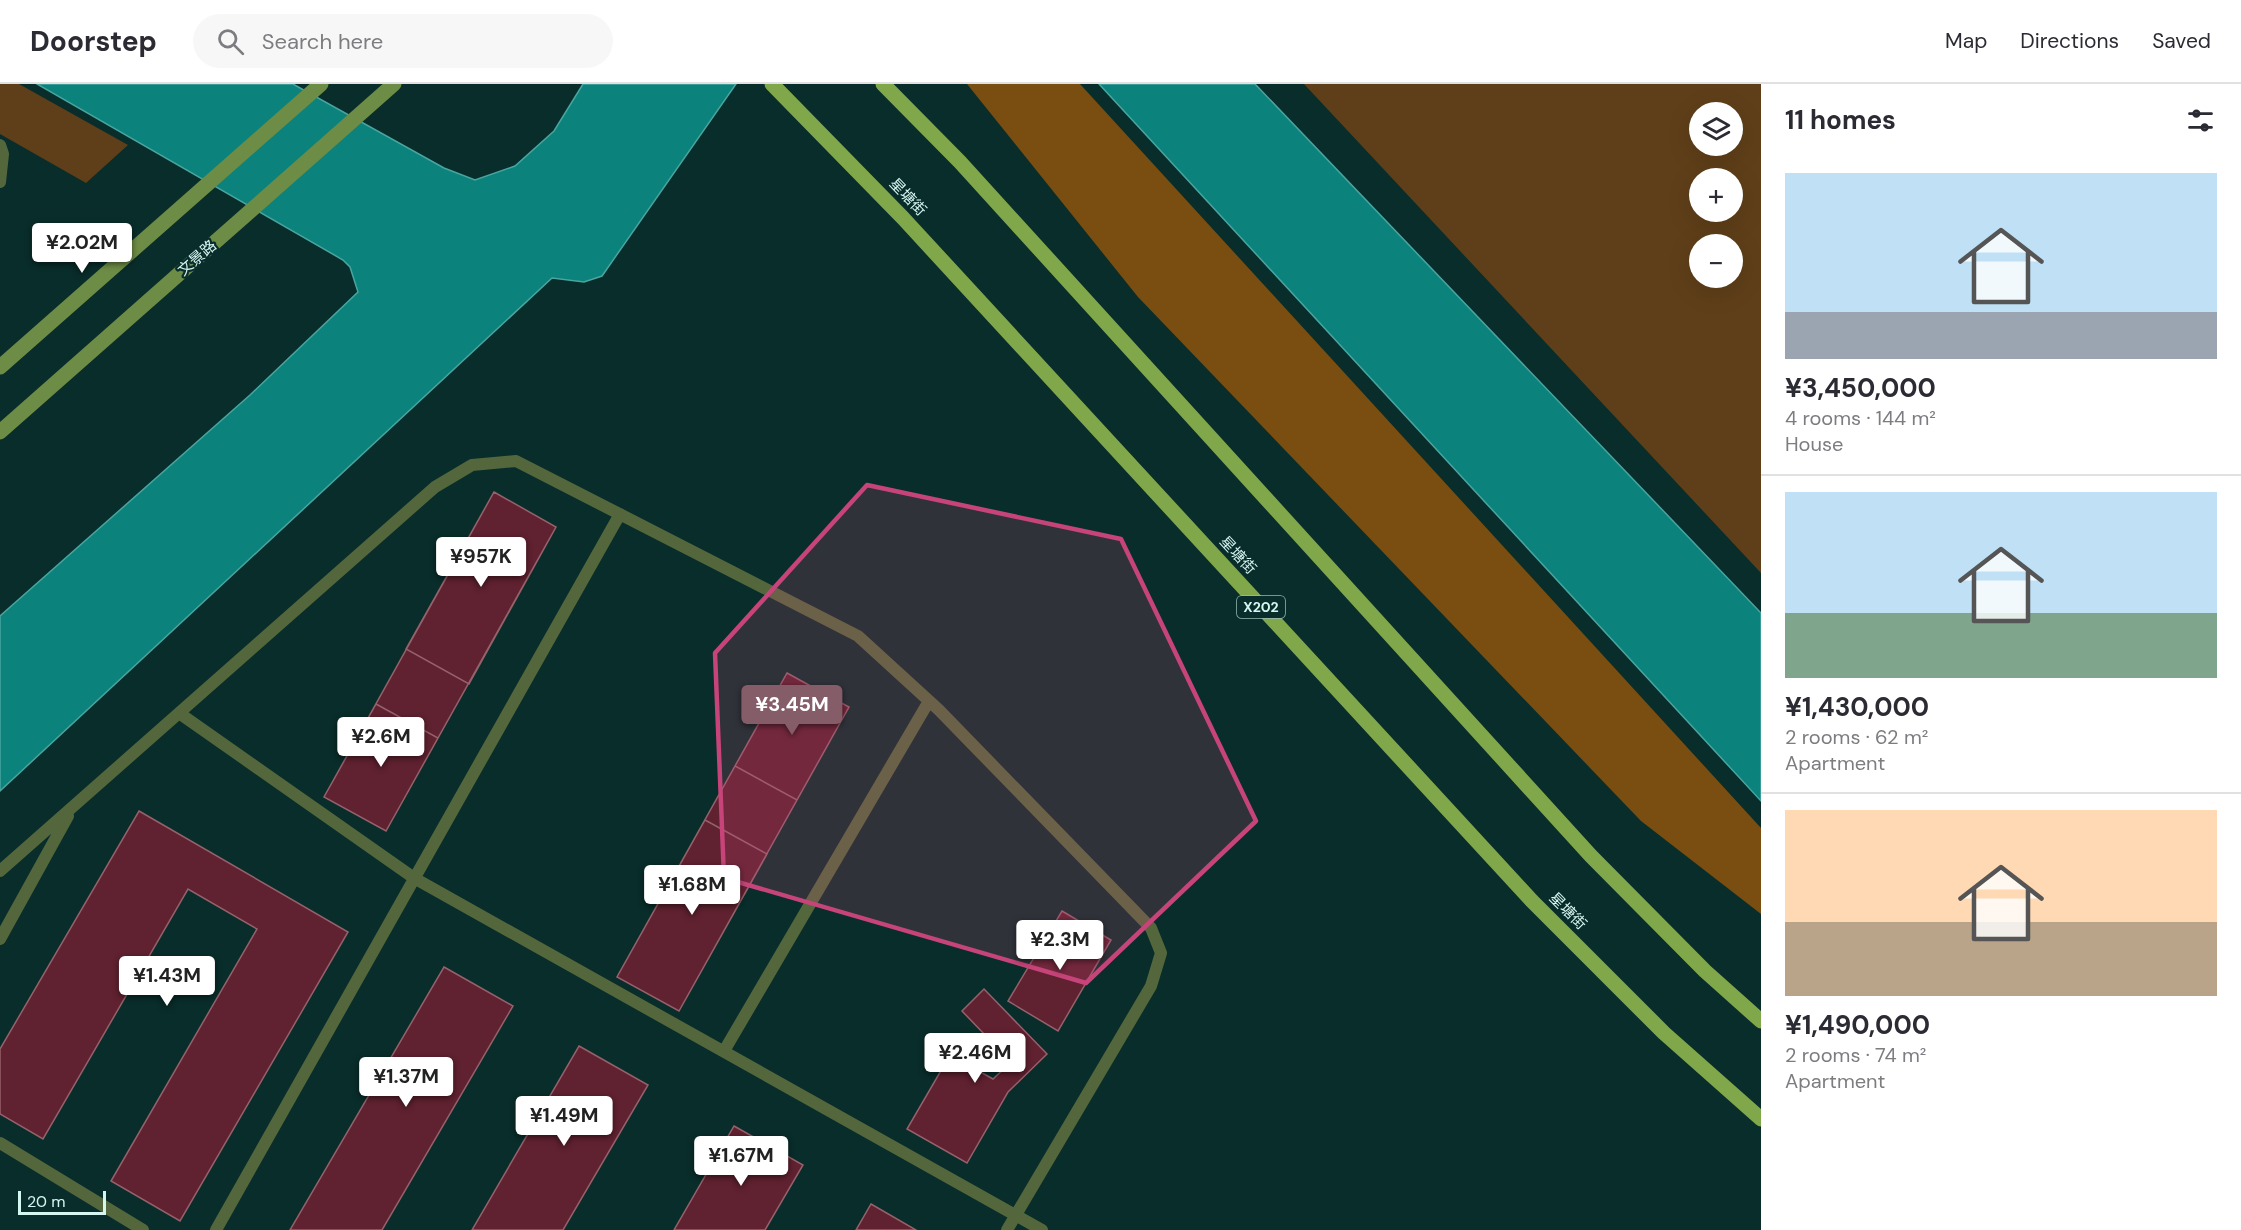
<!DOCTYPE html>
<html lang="en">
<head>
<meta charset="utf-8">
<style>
	:root { --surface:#fff; --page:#f7f7f7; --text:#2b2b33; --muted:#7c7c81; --line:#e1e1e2; --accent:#855d69 }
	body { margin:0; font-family:"DM Sans","Noto Sans SC",sans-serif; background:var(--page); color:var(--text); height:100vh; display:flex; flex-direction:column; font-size:22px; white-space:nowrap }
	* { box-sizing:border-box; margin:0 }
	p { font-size:20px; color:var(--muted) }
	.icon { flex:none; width:33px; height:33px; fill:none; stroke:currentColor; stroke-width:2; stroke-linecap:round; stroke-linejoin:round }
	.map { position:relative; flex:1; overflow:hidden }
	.panel { display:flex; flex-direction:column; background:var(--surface); width:480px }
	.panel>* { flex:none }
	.controls { position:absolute; left:1689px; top:18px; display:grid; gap:12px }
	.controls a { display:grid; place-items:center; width:54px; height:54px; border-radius:50%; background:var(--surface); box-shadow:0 6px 24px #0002; font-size:30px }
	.scale { position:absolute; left:18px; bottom:15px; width:88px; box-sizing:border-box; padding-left:6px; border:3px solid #d6f6f2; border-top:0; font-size:16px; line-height:21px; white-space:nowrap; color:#d6f6f2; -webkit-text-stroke:4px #092d2a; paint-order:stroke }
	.price { position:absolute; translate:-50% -51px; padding:0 14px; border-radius:6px; background:#fff; color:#222; font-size:20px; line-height:39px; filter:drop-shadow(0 2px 3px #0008) }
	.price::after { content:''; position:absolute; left:50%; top:36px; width:18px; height:14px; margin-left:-9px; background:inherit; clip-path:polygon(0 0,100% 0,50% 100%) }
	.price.on { background:var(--accent); color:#fff }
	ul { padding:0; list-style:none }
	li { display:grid; align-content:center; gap:12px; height:318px; padding:0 24px }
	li+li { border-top:2px solid var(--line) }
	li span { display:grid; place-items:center; height:186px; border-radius:0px; color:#555 }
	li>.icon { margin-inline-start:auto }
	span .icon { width:108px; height:108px; fill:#fffc; stroke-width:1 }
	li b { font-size:26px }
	h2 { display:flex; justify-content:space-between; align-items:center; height:72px; padding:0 24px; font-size:26px }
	header { display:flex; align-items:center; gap:36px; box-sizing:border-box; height:84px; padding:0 30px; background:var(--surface); border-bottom:2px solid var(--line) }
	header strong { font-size:28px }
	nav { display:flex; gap:33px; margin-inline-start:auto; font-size:21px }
	.search { width:420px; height:54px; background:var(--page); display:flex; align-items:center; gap:15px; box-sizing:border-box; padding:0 21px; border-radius:33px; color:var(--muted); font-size:22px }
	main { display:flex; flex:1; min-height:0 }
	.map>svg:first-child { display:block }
</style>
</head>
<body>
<header>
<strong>Doorstep</strong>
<div class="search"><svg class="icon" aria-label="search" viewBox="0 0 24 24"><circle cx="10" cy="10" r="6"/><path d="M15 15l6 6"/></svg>Search here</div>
<nav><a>Map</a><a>Directions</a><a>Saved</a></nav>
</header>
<main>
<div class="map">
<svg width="1761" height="1146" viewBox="0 0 1761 1146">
	<rect width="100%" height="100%" fill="#092d2a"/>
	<path fill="#5f3f19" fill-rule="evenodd" d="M 0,0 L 19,0 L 128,61 L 86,99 L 0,50 Z
		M 1304,0 L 1761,0 L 1761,489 ZM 1700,28 L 1732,28 L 1732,62 L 1700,62 ZM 1700,94 L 1732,94 L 1732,128 L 1700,128 ZM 1700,160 L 1732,160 L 1732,194 L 1700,194 Z"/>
	<path fill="#7a4d10" d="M 967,0 L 1080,0 L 1761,744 L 1761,830 L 1641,737 L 1138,213 Z"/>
	<path fill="#0c827c" stroke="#49a59f" stroke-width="1.5" d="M 37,0 L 293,0 L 444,84 L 475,96 L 515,82 L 554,47 L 583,0 L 736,0 L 602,192 L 584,198 L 552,194 L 0,707 L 0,532 L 250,311 L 358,208 L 350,183 L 343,176 Z
		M 1099,0 L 1255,0 L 1761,529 L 1761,717 Z"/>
	<path fill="#602130" stroke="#95626b" stroke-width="1.5" d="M 494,408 L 556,443 L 386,747 L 324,713 Z
		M 494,408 L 556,443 L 469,600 L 406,565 Z
		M 787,589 L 849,623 L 679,927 L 617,893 Z
		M 787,589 L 849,623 L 797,716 L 735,682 Z
		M 376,620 L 438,654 L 386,747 L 324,713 Z
		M 139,727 L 348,848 L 180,1137 L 111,1097 L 257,845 L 188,805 L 43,1055 L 0,1030 L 0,965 Z
		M 705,736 L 767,770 L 679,927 L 617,893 Z
		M 1062,827 L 1111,856 L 1058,947 L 1008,917 Z
		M 444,883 L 513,922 L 382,1146 L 290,1146 Z
		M 984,905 L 1047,970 L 1008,1008 L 967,1079 L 907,1045 L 950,971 L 993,995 L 1011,978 L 962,927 Z
		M 579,962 L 648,1001 L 563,1146 L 472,1146 Z
		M 734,1042 L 803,1081 L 765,1146 L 674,1146 Z
		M 871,1120 L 916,1146 L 856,1146 Z"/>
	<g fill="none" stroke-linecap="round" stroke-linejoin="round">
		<path stroke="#54673c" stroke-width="12" d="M 0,61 L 3,70 L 0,98
			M 179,629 L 414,794 L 1042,1146
			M 0,787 L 435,403 L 472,381 L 516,377 L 858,552 L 939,626 L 1151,844 L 1161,869 L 1151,902 L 1007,1146
			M 0,855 L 68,732
			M 724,967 L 929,617
			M 0,1059 L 143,1146
			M 216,1146 L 620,430"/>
		<path stroke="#6d8c45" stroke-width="15" d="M 0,283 L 321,0
			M 0,348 L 394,0"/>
		<path stroke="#80a74a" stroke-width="15" d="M 772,0 L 903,134 L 1532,817 L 1664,949 L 1761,1035
			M 883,0 L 960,78 L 1591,772 L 1705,887 L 1761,937"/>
	</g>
	<path fill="#c64479" fill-opacity="0.2" stroke="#c64479" stroke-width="4.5" stroke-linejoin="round" d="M 867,401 L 1121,455 L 1256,737 L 1086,899 L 724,794 L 715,569 Z"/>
	<g text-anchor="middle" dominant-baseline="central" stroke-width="4.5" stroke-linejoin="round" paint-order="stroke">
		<rect fill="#092d2a" stroke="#98bab6" stroke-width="1.5" x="1237" y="512" width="48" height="22" rx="4.5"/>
		<g font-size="14" font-weight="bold" fill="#d6f6f2">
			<text x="1261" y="523">X202</text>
		</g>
		<g font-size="15" fill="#d6f6f2" stroke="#092d2a">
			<text transform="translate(908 113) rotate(46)">星塘街</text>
			<text transform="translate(197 174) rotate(-41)">文景路</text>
			<text transform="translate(1238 471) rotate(47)">星塘街</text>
			<text transform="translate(1568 827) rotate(45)">星塘街</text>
		</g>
	</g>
</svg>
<div class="controls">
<a><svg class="icon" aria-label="layers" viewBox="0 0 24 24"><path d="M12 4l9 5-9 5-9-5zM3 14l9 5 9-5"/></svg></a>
<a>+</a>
<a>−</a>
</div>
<div class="scale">20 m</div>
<b class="price" style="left:82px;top:190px">¥2.02M</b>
<b class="price" style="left:481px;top:504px">¥957K</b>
<b class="price on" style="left:792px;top:652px">¥3.45M</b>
<b class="price" style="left:381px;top:684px">¥2.6M</b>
<b class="price" style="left:692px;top:832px">¥1.68M</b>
<b class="price" style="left:1060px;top:887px">¥2.3M</b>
<b class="price" style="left:167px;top:923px">¥1.43M</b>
<b class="price" style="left:975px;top:1000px">¥2.46M</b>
<b class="price" style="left:406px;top:1024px">¥1.37M</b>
<b class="price" style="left:564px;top:1063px">¥1.49M</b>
<b class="price" style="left:741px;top:1103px">¥1.67M</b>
</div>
<section class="panel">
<h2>11 homes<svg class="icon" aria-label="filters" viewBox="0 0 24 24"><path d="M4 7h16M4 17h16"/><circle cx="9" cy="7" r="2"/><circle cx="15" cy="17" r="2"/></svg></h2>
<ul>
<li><span style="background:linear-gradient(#bfe0f5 75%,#9aa5b1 0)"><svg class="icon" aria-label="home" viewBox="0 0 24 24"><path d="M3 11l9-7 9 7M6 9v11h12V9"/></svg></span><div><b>¥3,450,000</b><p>4 rooms · 144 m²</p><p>House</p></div></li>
<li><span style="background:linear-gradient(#bfe0f5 65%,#7fa58c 0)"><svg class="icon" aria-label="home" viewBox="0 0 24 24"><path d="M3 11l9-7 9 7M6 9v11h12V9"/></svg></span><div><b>¥1,430,000</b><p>2 rooms · 62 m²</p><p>Apartment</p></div></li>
<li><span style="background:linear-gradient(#ffd9b3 60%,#b9a48a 0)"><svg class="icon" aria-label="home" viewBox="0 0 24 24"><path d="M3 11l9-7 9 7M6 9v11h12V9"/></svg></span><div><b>¥1,490,000</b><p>2 rooms · 74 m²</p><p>Apartment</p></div></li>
</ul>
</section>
</main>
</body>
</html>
